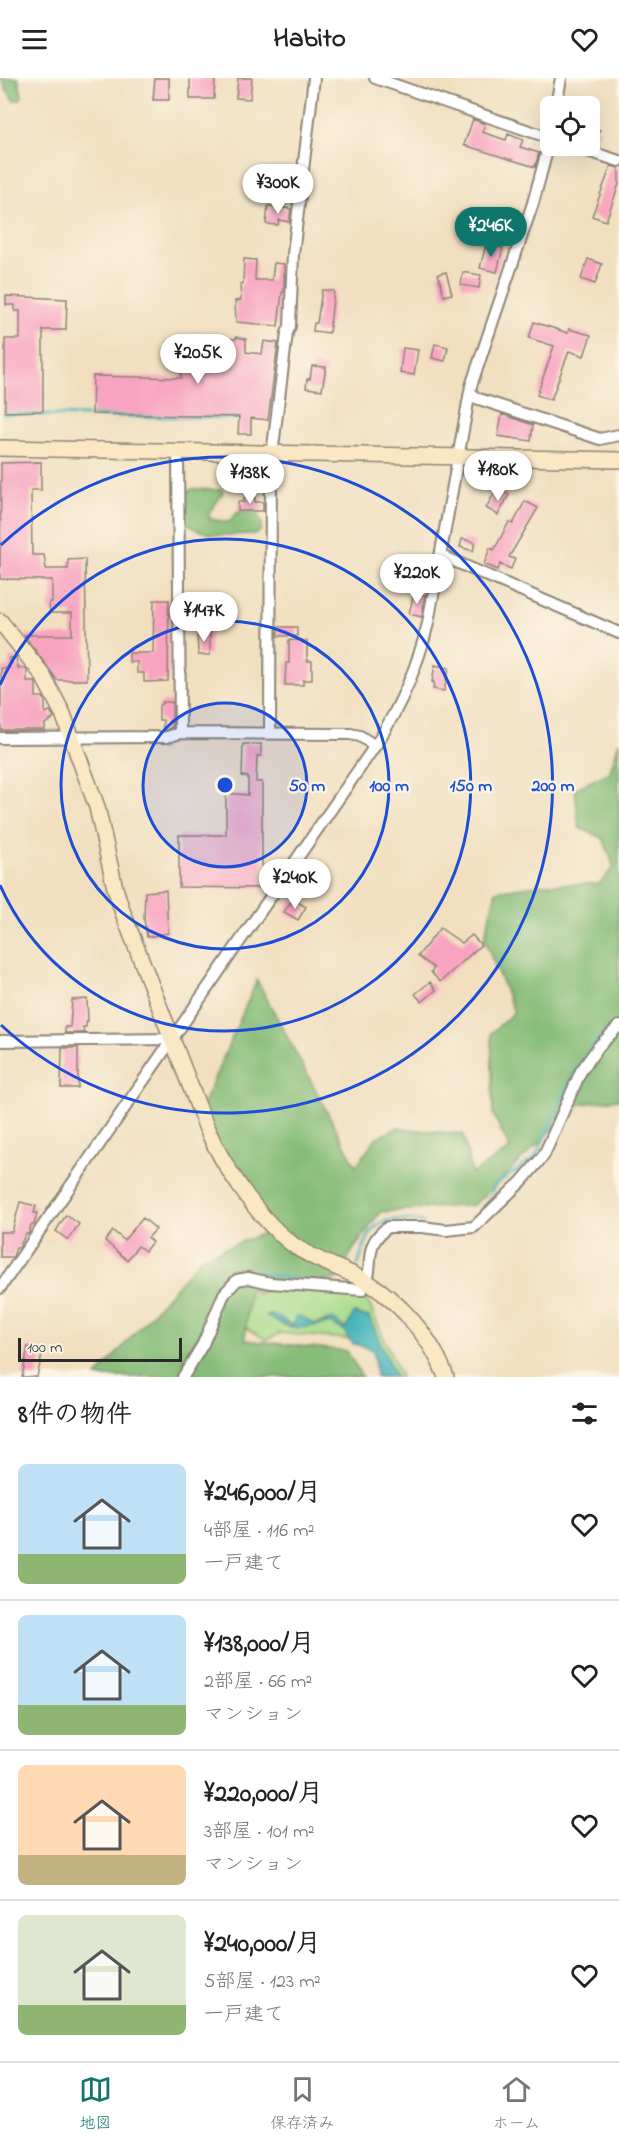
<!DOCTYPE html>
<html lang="ja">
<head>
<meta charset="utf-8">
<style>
	:root { --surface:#fff; --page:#f6f6f6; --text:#222; --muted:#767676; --line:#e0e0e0; --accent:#0f766e }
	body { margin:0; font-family:"Indie Flower","Klee One",sans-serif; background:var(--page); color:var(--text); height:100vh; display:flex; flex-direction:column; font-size:22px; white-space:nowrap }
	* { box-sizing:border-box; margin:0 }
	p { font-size:20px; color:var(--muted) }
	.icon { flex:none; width:33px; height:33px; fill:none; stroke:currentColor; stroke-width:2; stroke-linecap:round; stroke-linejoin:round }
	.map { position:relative; height:1299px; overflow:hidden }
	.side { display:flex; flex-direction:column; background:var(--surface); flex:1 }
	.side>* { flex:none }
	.fabs { position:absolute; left:540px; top:18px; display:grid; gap:12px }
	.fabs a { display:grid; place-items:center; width:60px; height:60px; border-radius:9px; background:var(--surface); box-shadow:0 6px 24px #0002; font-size:30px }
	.scale { position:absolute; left:18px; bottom:15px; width:164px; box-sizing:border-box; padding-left:6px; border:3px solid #2b2b2b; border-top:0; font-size:16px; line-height:21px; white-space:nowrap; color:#2b2b2b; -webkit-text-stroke:4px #fcf5e5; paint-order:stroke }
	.price { position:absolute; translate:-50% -51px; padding:0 14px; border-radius:21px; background:#fff; color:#222; font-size:20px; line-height:39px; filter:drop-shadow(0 2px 3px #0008) }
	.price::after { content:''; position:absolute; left:50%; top:36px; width:18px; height:14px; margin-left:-9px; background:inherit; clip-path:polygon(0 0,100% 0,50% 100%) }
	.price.active { background:var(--accent); color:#fff }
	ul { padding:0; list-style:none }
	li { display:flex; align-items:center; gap:18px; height:150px; padding:0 18px }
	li+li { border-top:2px solid var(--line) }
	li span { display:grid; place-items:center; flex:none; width:168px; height:120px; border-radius:9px; color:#555 }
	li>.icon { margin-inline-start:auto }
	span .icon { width:72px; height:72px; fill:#fffc; stroke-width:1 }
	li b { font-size:26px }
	h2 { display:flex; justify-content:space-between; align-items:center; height:72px; padding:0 18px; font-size:26px }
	header { display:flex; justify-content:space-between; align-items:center; height:78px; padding:0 18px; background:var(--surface); font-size:27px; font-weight:700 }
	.dock { display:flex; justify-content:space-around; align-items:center; height:84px; border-top:2px solid var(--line); background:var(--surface); font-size:16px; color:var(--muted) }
	.dock a { display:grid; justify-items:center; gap:3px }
	.dock .active { color:var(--accent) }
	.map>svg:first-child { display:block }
</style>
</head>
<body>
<header><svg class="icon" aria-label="menu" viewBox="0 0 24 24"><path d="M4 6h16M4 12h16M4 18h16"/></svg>Habito<svg class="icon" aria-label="heart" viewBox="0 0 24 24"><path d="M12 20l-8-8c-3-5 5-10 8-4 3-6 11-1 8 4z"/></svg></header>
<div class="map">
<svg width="619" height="1299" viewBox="0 0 619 1299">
	<rect width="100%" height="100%" fill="#fcf5e5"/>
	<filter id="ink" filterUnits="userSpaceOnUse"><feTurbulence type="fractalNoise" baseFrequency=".0167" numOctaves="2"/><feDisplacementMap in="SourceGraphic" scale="12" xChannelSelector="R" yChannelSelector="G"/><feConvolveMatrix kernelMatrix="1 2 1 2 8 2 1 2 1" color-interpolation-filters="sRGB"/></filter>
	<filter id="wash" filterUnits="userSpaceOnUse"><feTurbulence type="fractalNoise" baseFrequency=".008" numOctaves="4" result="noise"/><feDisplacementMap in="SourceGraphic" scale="24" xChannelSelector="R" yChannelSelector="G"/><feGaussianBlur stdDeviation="1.35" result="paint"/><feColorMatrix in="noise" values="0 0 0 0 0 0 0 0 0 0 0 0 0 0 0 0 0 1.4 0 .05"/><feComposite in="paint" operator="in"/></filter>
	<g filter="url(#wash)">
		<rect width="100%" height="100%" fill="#f1dfc0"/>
		<path fill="#a8dc8c" stroke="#6a845c" stroke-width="1.5" d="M 291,1207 L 322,1209 L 365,1217 L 401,1299 L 380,1299 L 374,1273 L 367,1263 L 280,1255 L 267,1262 L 246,1250 L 227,1229 L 269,1211 Z"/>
		<path fill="#86bc78" stroke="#587452" stroke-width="1.5" d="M 0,0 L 18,0 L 22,18 L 20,22 L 13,22 Z
			M 192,411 L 222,412 L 223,415 L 209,435 L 210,441 L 228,444 L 238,434 L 256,434 L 262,445 L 261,453 L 256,456 C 230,456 201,463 183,440 L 183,416 Z
			M 619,664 L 619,1021 L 580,1026 L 474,1127 L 380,1134 L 351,1175 L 338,1201 L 249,1214 L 245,1262 L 347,1273 L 362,1299 L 96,1299 L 202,1179 L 264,1155 L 200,1033 L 257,902 L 356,1088 L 376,1060 L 397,1050 L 463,1056 L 472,1096 L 510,1071 L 493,1036 L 491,955 L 514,934 L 484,861 L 496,813 L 543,806 L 599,806 L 614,789 L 603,760 L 579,750 L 575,711 L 610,694 Z"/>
		<path fill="#43b3b9" stroke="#376f72" stroke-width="1.5" d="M 354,1235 L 369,1239 L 395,1298 L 376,1299 L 373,1272 L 352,1265 L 343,1252 L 330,1245 C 302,1250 293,1255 267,1238 L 274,1236 L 291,1247 L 295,1246 L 294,1242 L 296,1239 L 301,1238 L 310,1244 L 316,1246 L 333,1241 L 346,1251 Z"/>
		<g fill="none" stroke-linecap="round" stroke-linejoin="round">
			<path stroke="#43b3b9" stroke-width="3" d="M 4,336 L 89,338
				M 92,338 L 241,340
				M 466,1146 L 476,1140 L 486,1127 L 495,1107 L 535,1080 L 574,995 L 598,961 L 619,941
				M 358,1187 C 372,1142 377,1138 424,1144
				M 187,1284 L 216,1217 L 228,1201 L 242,1195 L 260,1195 L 306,1203"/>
		</g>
		<g id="blocks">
			<path fill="#f8a4c1" d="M 155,0 L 169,0 L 169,22 L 153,22 Z
				M 190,0 L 215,0 L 214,21 L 190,21 Z
				M 238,0 L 252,0 L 250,21 L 236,20 Z
				M 473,41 L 485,46 L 482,54 L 506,62 L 508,56 L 523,62 L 520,69 L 539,75 L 535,89 L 464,67 Z
				M 590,48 L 600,52 L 594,67 L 590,66 Z
				M 611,88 L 619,90 L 619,106 L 606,143 L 592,138 Z
				M 268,128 L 291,131 L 289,144 L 279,142 L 278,147 L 266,146 Z
				M 486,166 L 503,170 L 497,194 L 480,190 Z
				M 244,181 L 256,182 L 255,202 L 272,202 L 274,185 L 284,186 L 284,214 L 282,214 L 278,248 L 236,244 L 235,223 L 241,222 L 240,206 L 243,206 Z
				M 588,181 L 602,186 L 595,206 L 581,201 Z
				M 446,194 L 452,216 L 444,218 L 438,196 Z
				M 463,194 L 481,197 L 479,210 L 461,207 Z
				M 322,212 L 334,213 L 329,255 L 313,253 L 314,245 L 317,245 Z
				M 6,218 L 67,221 L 66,252 L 43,252 L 43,333 L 5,334 L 5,261 L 20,261 L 20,233 L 15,233 L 15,227 L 6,227 Z
				M 534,244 L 568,255 L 569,251 L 591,257 L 584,278 L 569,273 L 551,322 L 537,317 L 554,268 L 529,260 Z
				M 236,259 L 246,261 L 246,274 L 262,276 L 264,263 L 278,265 L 268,342 L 251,340 L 251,356 L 238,356 L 239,339 L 92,336 L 93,298 L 181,300 L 182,260 L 236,261 Z
				M 435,266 L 448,269 L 445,283 L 432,280 Z
				M 403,270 L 418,272 L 414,297 L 400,295 Z
				M 312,288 L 326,289 L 322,312 L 306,310 L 307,301 L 310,301 Z
				M 502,336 L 533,347 L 531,363 L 498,358 Z
				M 41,384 L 41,412 L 31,412 L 32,477 L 44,477 L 46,491 L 68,491 L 68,482 L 85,481 L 87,602 L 57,602 L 24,557 L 72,557 L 72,535 L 50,535 L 49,524 L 52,524 L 52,502 L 0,501 L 1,385 Z
				M 497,410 L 509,417 L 498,437 L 486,430 Z
				M 244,420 L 255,420 L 255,424 L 263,424 L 263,433 L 238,433 L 238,424 L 244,424 Z
				M 525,423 L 538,430 L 509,479 L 515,481 L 511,491 L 500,486 L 498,492 L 484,486 L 490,470 L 494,472 L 509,444 L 513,446 Z
				M 462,461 L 475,464 L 473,473 L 460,469 Z
				M 414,515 L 425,517 L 422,539 L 409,536 Z
				M 154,522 L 169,522 L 168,603 L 144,604 L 144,595 L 137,595 L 137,584 L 129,584 L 129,575 L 153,575 Z
				M 278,549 L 297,549 L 297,558 L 278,558 Z
				M 197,553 L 210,553 L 210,577 L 198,577 Z
				M 289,562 L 307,563 L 307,583 L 312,583 L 312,602 L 303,602 L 303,607 L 285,607 L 286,585 L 289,585 Z
				M 16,579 L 18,590 L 25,590 L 27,592 L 27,604 L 35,604 L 36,606 L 36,619 L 43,619 L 45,623 L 45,635 L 50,633 L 54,640 L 45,646 L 45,652 L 1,652 L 1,590 L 9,590 L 9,580 Z
				M 435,587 L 449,590 L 444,613 L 433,611 L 434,604 L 432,604 Z
				M 162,624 L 172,624 L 172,649 L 166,652 L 163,652 L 163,642 L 159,642 L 159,627 L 162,626 Z
				M 243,666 L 261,666 L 261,678 L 257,678 L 256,704 L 262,704 L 262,810 L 179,809 L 179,757 L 226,757 L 226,715 L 248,717 L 248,699 L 242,698 Z
				M 166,812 L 168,855 L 147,859 L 144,841 L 145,814 Z
				M 293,821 L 306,829 L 298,842 L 284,834 Z
				M 440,850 L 462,865 L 472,857 L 481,867 L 440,904 L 431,894 L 434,890 L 418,878 Z
				M 430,904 L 436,912 L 422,924 L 415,916 Z
				M 87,921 L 88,943 L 86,944 L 86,949 L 83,949 L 84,955 L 65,955 L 65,949 L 70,949 L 72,922 Z
				M 62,970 L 78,970 L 78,1010 L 61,1010 Z
				M 20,1124 L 36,1128 L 34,1135 L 37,1135 L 34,1147 L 31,1147 L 29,1155 L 25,1157 L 19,1170 L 16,1170 L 13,1179 L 0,1179 L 0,1154 L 12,1154 Z
				M 66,1137 L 79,1146 L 68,1162 L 56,1153 Z
				M 143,1140 L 156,1151 L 148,1160 L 152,1164 L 145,1173 L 138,1168 L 127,1182 L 105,1163 L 113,1153 L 124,1162 Z
				M 28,1269 L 43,1272 L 37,1299 L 22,1299 Z"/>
		</g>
	</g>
	<g filter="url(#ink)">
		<use href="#blocks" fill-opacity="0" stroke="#8e8576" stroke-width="1.5"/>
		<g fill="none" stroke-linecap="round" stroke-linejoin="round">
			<g stroke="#8e8576" stroke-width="14">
				<path id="street" d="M 375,0 L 550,60
					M 556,28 L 561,0
					M 572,68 L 619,83
					M 470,314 L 476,320 L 600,361 L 619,357
					M 178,373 L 180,655
					M 440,477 L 619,555
					M 270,656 L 271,385 L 287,255 L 290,248 L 293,176 L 314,0
					M 0,660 L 167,659 L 180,655 L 350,656 L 360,658 L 375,668
					M 0,963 L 172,961
					M 0,1210 L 377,665 C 401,627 418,588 428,545 L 471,308 L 533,125 L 550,62
					M 183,1299 L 203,1266 L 224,1216 L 237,1202 L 248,1200 L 271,1205 L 362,1212 C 378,1188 359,1170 388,1149 L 422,1149 L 446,1152 L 474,1149 L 522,1103 L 544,1077 L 581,993 L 599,968 L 619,948"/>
			</g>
			<g stroke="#8e8576" stroke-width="18">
				<path id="secondary" d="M 0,370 L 619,382
					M 0,543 L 42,596 L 63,636 L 97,729 L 115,810 L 123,835 L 207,1051 C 223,1087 256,1137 287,1162 C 306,1178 330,1186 352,1196 C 393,1215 431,1257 446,1299"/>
			</g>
			<use href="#street" stroke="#fff" stroke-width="10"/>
			<use href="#secondary" stroke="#fae7c3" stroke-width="15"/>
		</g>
	</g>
	<circle cx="225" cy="707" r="82" fill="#1d4ed8" fill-opacity=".12"/>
	<g fill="none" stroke="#1d4ed8" stroke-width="3">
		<circle cx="225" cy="707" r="82"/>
		<circle cx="225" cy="707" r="164"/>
		<path d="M0 607A246 246 0 1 1 0 807"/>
		<path d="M1 467A328 328 0 1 1 1 947"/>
	</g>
	<circle cx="225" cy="707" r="9" fill="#1d4ed8" stroke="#fcf5e5" stroke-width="3"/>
	<g font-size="18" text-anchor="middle" font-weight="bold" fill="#1d4ed8" stroke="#fcf5e5" stroke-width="4.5" stroke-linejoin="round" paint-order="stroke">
		<text x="307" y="713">50 m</text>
		<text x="389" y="713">100 m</text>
		<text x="471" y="713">150 m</text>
		<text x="553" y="713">200 m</text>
	</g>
</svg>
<div class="fabs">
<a><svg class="icon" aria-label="locate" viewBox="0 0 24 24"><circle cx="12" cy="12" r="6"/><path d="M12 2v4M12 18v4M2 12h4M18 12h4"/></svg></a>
</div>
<div class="scale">100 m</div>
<b class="price" style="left:278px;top:137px">¥300K</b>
<b class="price active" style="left:491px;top:180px">¥246K</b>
<b class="price" style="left:198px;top:307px">¥205K</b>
<b class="price" style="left:498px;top:424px">¥180K</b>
<b class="price" style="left:250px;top:427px">¥138K</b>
<b class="price" style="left:417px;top:527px">¥220K</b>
<b class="price" style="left:204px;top:565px">¥147K</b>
<b class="price" style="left:295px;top:832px">¥240K</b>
</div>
<section class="side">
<h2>8件の物件<svg class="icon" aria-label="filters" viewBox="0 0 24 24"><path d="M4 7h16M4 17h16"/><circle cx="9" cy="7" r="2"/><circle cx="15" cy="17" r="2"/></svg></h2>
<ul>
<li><span style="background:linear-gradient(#bfe0f5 75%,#8fb573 0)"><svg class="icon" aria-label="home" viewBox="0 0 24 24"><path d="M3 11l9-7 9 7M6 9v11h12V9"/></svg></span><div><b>¥246,000/月</b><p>4部屋 · 116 m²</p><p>一戸建て</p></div><svg class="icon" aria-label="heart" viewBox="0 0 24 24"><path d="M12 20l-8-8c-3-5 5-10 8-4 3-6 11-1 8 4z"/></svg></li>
<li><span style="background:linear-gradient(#bfe0f5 75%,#8fb573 0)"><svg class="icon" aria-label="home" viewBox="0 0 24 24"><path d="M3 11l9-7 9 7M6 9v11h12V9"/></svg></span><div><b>¥138,000/月</b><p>2部屋 · 66 m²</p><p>マンション</p></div><svg class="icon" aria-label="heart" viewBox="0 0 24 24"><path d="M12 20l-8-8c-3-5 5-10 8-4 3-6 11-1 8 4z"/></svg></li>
<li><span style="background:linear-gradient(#ffd9b3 75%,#c2b280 0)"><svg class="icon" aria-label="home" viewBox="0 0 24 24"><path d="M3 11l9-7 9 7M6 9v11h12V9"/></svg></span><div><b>¥220,000/月</b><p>3部屋 · 101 m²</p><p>マンション</p></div><svg class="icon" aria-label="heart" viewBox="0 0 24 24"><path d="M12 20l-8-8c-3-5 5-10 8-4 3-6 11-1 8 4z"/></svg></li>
<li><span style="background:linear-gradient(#dfe7d0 75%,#8fb573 0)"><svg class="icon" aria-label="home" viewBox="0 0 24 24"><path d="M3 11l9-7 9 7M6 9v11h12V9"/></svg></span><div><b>¥240,000/月</b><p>5部屋 · 123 m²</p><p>一戸建て</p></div><svg class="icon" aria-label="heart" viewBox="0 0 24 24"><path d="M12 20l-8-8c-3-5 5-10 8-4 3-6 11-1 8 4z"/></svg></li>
</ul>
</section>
<nav class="dock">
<a class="active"><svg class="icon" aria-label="map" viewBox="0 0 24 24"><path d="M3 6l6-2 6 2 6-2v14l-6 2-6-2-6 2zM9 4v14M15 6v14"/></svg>地図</a>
<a><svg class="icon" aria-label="saved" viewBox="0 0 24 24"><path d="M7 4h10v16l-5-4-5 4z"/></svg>保存済み</a>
<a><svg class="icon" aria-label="home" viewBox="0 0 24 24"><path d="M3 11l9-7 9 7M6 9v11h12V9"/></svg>ホーム</a>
</nav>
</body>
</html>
